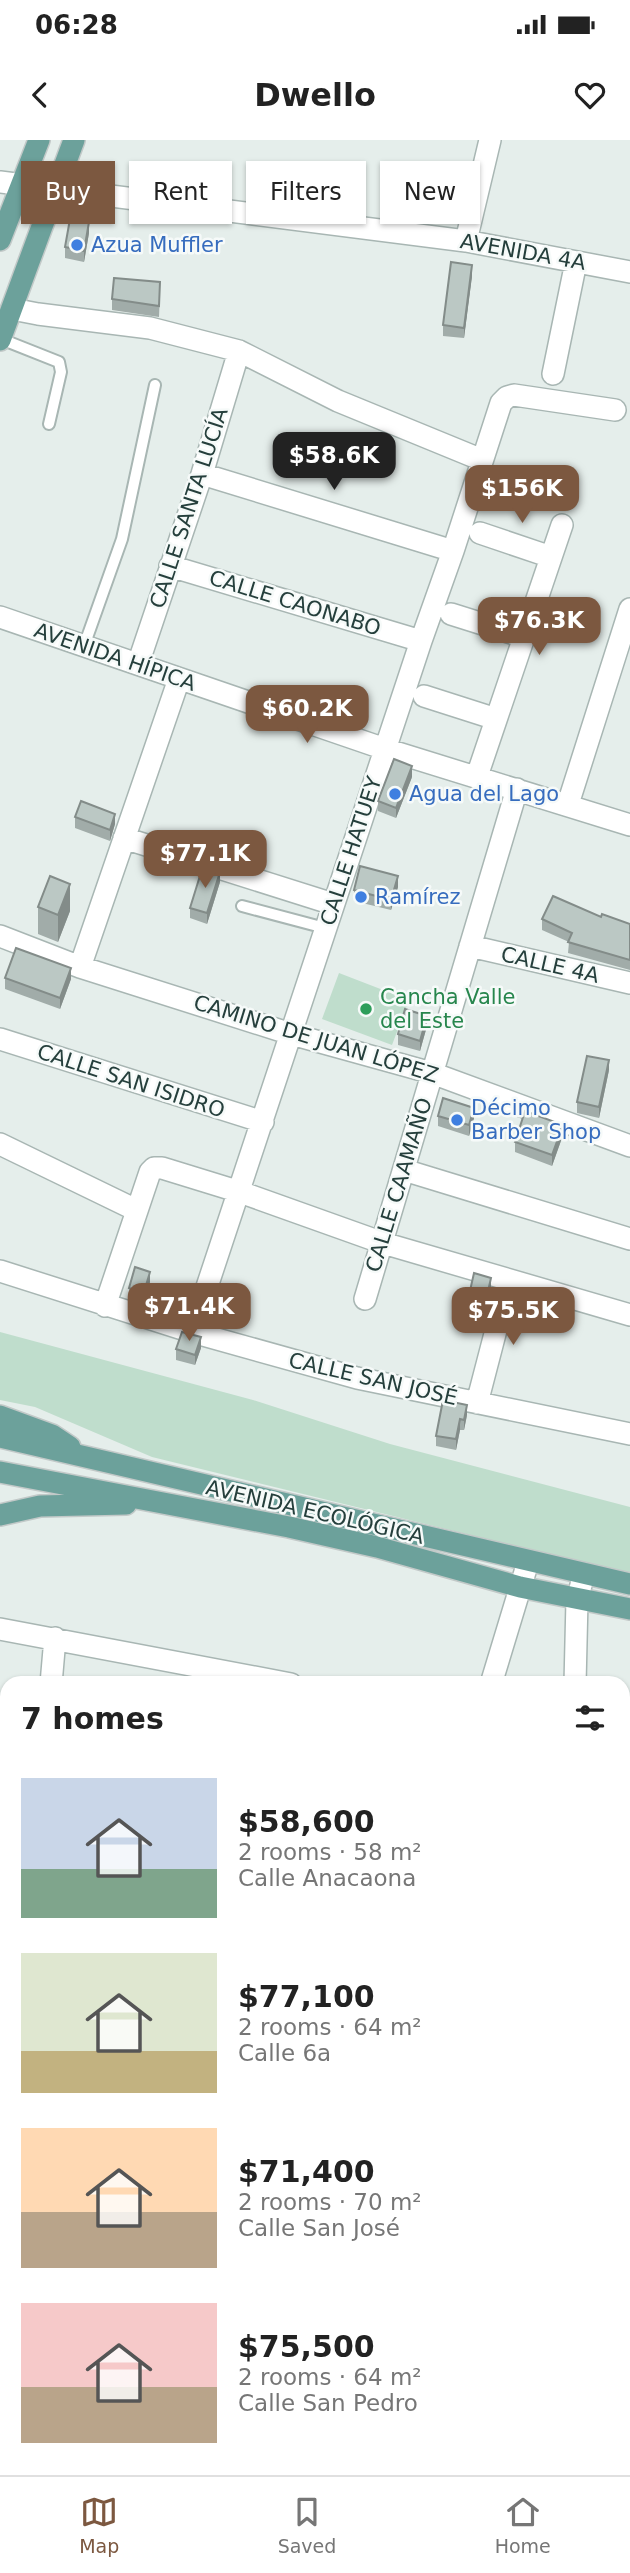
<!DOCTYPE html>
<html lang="en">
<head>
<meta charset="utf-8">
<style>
	:root { --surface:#fff; --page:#f6f6f6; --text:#222; --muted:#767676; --line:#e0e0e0; --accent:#7c5840 }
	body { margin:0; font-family:"DejaVu Sans",sans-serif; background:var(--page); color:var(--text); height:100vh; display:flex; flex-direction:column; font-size:26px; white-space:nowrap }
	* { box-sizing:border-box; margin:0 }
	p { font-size:23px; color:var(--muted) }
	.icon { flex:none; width:38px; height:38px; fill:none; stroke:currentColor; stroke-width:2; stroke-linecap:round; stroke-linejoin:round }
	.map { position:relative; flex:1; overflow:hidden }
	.drawer { position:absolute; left:0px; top:1536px; width:630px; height:800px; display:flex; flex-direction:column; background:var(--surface); border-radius:21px 21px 0 0; box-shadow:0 2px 5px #0004 }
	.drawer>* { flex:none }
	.top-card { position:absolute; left:21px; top:21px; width:588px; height:63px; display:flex; gap:14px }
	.price { position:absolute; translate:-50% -60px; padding:0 16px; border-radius:14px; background:var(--accent); color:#fff; font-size:23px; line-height:46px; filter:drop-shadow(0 2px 4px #0008) }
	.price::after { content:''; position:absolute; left:50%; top:42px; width:21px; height:16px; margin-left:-10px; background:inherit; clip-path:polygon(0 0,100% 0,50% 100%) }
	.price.active { background:#222; color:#fff }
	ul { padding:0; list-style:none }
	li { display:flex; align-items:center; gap:21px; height:175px; padding:0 21px }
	li span { display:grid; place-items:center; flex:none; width:196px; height:140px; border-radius:0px; color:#555 }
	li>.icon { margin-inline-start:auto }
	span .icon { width:84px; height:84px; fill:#fffc; stroke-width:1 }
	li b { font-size:30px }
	h2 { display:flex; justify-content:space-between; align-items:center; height:84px; padding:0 21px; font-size:30px }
	.chip { padding:0 24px; border-radius:0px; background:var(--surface); box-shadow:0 2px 5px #0004; font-size:24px; line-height:63px }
	.chip.active { background:var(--accent); color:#fff }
	.status { display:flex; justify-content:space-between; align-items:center; height:49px; padding:0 35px; background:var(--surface); direction:ltr }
	.status svg { height:19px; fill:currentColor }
	header { display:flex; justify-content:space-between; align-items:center; height:91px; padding:0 21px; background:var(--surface); font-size:32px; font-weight:700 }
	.dock { display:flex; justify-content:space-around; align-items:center; height:98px; border-top:2px solid var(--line); background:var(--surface); font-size:19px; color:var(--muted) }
	.dock a { display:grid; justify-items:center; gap:4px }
	.dock .active { color:var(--accent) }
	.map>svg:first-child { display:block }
</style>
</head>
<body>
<div class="status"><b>06:28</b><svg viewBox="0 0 49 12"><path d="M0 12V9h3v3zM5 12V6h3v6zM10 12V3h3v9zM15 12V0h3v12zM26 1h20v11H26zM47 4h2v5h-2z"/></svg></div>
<header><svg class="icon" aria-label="back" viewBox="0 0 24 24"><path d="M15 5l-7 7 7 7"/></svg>Dwello<svg class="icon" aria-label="heart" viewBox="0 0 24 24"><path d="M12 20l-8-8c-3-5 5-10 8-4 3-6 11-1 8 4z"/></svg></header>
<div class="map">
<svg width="630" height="2335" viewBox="0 0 630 2335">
	<rect width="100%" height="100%" fill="#e5eeeb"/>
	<path fill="#bfddcc" d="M 339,833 L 409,860 L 392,905 L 322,879 Z
		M 0,1192 L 253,1260 L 390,1304 L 630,1367 L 630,1434 L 152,1317 L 35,1267 L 0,1260 Z"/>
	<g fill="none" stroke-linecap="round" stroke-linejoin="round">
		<g stroke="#a8b6b3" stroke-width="14">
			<path id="lane" d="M 1,199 L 59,222 L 61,232 L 49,284
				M 84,506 L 122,399 L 155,245
				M 242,766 L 325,788
				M 623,2284 L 630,2283
				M 358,2329 L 362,2335
				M 202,2331 L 209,2329
				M 445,2335 L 446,2329"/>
		</g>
		<g stroke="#a8b6b3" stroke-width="24">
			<path id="street" d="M 0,42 L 466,101 L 630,132
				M 466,101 L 490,0
				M 12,169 L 38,174 L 150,188 L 239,211 L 338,261 L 482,320
				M 553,234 L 576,122
				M 202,334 L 453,411
				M 480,393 L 551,417
				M 170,426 L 421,501
				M 451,474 L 524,497
				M 0,477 L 385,609 L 630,685
				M 138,524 L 202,334 L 239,211
				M 424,556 L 496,579
				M 477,636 L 562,385
				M 568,664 L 630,469
				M 124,698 L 333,764
				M 0,796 L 80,827 L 291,894 L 432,933 L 630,1006
				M 470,806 L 630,843
				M 80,827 L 179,539
				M 0,899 L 263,982
				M 0,1004 L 136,1070
				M 404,1030 L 630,1099
				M 0,1131 L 192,1192 L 357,1238 L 630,1294
				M 365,1159 L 517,649
				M 105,1166 L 150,1032 L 154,1028 L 162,1028 L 240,1052 L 383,1103 L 630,1175
				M 192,1192 L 421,501 L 453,411 L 501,263 L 507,257 L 514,255 L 615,270
				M 477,1263 L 509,1140
				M 0,1489 L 291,1544
				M 51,1544 L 55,1498
				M 491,1544 L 528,1422
				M 575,1544 L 577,1460 L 584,1434
				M 0,1599 L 7,1600
				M 0,1702 L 7,1703
				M 0,1820 L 7,1821
				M 5,2007 L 7,2007
				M 623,2053 L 628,2053
				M 623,2243 L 626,2242
				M 85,2335 L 85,2329
				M 429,2335 L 430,2329"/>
		</g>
		<g stroke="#c2c9c8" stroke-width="24">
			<path id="primary" d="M 0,100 L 39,0
				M 0,200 L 74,0
				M 0,1276 L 52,1295 L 70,1307
				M 0,1297 L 630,1444
				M 0,1332 L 289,1387 L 377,1407 L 520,1447 L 630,1469
				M 0,1375 L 40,1366 L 126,1364"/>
		</g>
		<use href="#lane" stroke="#fff" stroke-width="10"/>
		<use href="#street" stroke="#fff" stroke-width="21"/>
		<use href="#primary" stroke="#6ca19b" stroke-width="21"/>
	</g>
	<path fill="#a1aca9" d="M 89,93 L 84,122 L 65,118 L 65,107 Z
		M 472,136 L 464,198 L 443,196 L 443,185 Z
		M 160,152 L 159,177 L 112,170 L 112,159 Z
		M 412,637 L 396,678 L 378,671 L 378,661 Z
		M 75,677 L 115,684 L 110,701 L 75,688 Z
		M 220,742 L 207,784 L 190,778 L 190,768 Z
		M 398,747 L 391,770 L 354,761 L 354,750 Z
		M 38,767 L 70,771 L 58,802 L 38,794 Z
		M 601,777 L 630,784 L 630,830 L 568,813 L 569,802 L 542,790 L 542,779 Z
		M 5,838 L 71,839 L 60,869 L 5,849 Z
		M 427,886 L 420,911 L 398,905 L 398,894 Z
		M 609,930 L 599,978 L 577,973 L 577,962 Z
		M 438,976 L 474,978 L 469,996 L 438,986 Z
		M 563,995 L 552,1026 L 515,1012 L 515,1002 Z
		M 150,1142 L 144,1163 L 129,1158 L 129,1148 Z
		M 491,1148 L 482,1188 L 465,1184 L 465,1173 Z
		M 201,1208 L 195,1225 L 176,1220 L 176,1209 Z
		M 467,1275 L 464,1290 L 460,1290 L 456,1310 L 436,1306 L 436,1296 Z"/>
	<path fill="#838c89" d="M 89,82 L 89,93 L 84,122 L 84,111 Z
		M 472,125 L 472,136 L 464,198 L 464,188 Z
		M 412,626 L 412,637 L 396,678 L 396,668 Z
		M 115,674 L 115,684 L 110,701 L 110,690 Z
		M 220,732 L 220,742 L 207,784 L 207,773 Z
		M 398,736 L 398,747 L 391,770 L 391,760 Z
		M 70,744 L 70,771 L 58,802 L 58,775 Z
		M 71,828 L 71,839 L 60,869 L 60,858 Z
		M 427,876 L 427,886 L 420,911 L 420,901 Z
		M 609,920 L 609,930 L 599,978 L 599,967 Z
		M 474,968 L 474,978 L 469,996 L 469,985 Z
		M 563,985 L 563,995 L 552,1026 L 552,1015 Z
		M 150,1132 L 150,1142 L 144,1163 L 144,1152 Z
		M 491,1138 L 491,1148 L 482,1188 L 482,1178 Z
		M 201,1197 L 201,1208 L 195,1225 L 195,1215 Z
		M 467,1265 L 467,1275 L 464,1290 L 464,1280 Z
		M 460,1279 L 460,1290 L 456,1310 L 456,1299 Z"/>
	<path fill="#bbc8c4" stroke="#838c89" stroke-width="2" d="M 70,79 L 89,82 L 84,111 L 65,107 Z
		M 451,122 L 472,125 L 464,188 L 443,185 Z
		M 114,138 L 160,142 L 159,166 L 112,159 Z
		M 394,619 L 412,626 L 396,668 L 378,661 Z
		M 81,661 L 115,674 L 110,690 L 75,677 Z
		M 203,726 L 220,732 L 207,773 L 190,768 Z
		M 360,726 L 398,736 L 391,760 L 354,750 Z
		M 50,736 L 70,744 L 58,775 L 38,767 Z
		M 553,756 L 601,777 L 602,774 L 630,784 L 630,820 L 568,802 L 572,793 L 542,779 Z
		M 16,808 L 71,828 L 60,858 L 5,838 Z
		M 405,869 L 427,876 L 420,901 L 398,894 Z
		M 587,916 L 609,920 L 599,967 L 577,962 Z
		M 443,958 L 474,968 L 469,985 L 438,976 Z
		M 525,971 L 563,985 L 552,1015 L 515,1002 Z
		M 135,1127 L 150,1132 L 144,1152 L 129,1148 Z
		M 474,1133 L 491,1138 L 482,1178 L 465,1173 Z
		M 182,1192 L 201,1197 L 195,1215 L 176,1209 Z
		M 443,1260 L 467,1265 L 464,1280 L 460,1279 L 456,1299 L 436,1296 Z
		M 630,2301 L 630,2335 L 454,2335 L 455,2329 L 623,2329 L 623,2302 Z"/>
	<g fill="#3f7fe0" stroke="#f6faf9" stroke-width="2.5">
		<circle cx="77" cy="105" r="7"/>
		<circle cx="395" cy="654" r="7"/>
		<circle cx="361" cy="757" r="7"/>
		<circle cx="457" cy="980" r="7"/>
	</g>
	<circle fill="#2e9e5b" stroke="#f6faf9" stroke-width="2.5" cx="366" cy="869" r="7"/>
	<g text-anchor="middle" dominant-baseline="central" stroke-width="5" stroke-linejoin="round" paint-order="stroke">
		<g font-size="21" fill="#366cbe" stroke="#f6faf9" text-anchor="start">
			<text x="91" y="105">Azua Muffler</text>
			<text x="409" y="654">Agua del Lago</text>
			<text x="375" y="757">Ramírez</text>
			<text x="471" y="968">Décimo<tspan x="471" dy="24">Barber Shop</tspan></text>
		</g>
		<g font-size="21" fill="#253f3c" stroke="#f6faf9">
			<text transform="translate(523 112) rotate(10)">AVENIDA 4A</text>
			<text transform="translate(189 368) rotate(-72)">CALLE SANTA LUCÍA</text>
			<text transform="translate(295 463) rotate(17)">CALLE CAONABO</text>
			<text transform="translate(115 517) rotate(19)">AVENIDA HÍPICA</text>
			<text transform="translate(351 711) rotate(-72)">CALLE HATUEY</text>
			<text transform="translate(550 825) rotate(13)">CALLE 4A</text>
			<text transform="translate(316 899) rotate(17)">CAMINO DE JUAN LÓPEZ</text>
			<text transform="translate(131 941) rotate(18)">CALLE SAN ISIDRO</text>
			<text transform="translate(399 1045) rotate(-73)">CALLE CAAMAÑO</text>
			<text transform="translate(373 1239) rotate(13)">CALLE SAN JOSÉ</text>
			<text transform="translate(315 1372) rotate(13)">AVENIDA ECOLÓGICA</text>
		</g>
		<g font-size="21" fill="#27864d" stroke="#f6faf9" text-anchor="start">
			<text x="380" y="857">Cancha Valle<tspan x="380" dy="24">del Este</tspan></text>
		</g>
	</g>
</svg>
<b class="price active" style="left:334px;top:352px">$58.6K</b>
<b class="price" style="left:522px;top:385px">$156K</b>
<b class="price" style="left:539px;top:517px">$76.3K</b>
<b class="price" style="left:307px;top:605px">$60.2K</b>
<b class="price" style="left:205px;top:750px">$77.1K</b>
<b class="price" style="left:189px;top:1203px">$71.4K</b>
<b class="price" style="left:513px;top:1207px">$75.5K</b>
<div class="top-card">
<a class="chip active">Buy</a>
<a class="chip">Rent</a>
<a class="chip">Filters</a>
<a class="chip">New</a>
</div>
<section class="drawer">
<h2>7 homes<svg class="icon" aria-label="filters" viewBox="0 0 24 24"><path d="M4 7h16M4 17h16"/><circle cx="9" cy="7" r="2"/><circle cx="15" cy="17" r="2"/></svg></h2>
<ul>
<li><span style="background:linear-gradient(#c9d6e8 65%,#7fa58c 0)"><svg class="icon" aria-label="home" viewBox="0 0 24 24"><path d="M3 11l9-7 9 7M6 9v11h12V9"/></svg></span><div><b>$58,600</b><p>2 rooms · 58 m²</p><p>Calle Anacaona</p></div></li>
<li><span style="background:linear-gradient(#dfe7d0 70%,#c2b280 0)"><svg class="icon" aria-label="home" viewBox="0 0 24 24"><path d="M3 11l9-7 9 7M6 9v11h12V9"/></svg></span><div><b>$77,100</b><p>2 rooms · 64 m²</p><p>Calle 6a</p></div></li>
<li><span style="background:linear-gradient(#ffd9b3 60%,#b9a48a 0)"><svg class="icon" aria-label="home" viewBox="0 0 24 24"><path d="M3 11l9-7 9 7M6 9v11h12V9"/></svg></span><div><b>$71,400</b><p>2 rooms · 70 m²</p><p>Calle San José</p></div></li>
<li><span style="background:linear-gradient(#f6c9c9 60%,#b9a48a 0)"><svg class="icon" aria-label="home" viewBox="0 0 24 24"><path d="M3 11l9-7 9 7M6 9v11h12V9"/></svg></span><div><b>$75,500</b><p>2 rooms · 64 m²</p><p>Calle San Pedro</p></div></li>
</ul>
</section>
</div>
<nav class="dock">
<a class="active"><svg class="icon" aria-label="map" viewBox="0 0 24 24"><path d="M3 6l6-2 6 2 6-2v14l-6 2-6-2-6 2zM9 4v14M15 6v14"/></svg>Map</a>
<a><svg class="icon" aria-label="saved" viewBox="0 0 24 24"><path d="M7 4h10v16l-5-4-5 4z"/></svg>Saved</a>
<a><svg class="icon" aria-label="home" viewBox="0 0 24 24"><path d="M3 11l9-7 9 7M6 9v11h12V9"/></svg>Home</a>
</nav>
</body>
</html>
